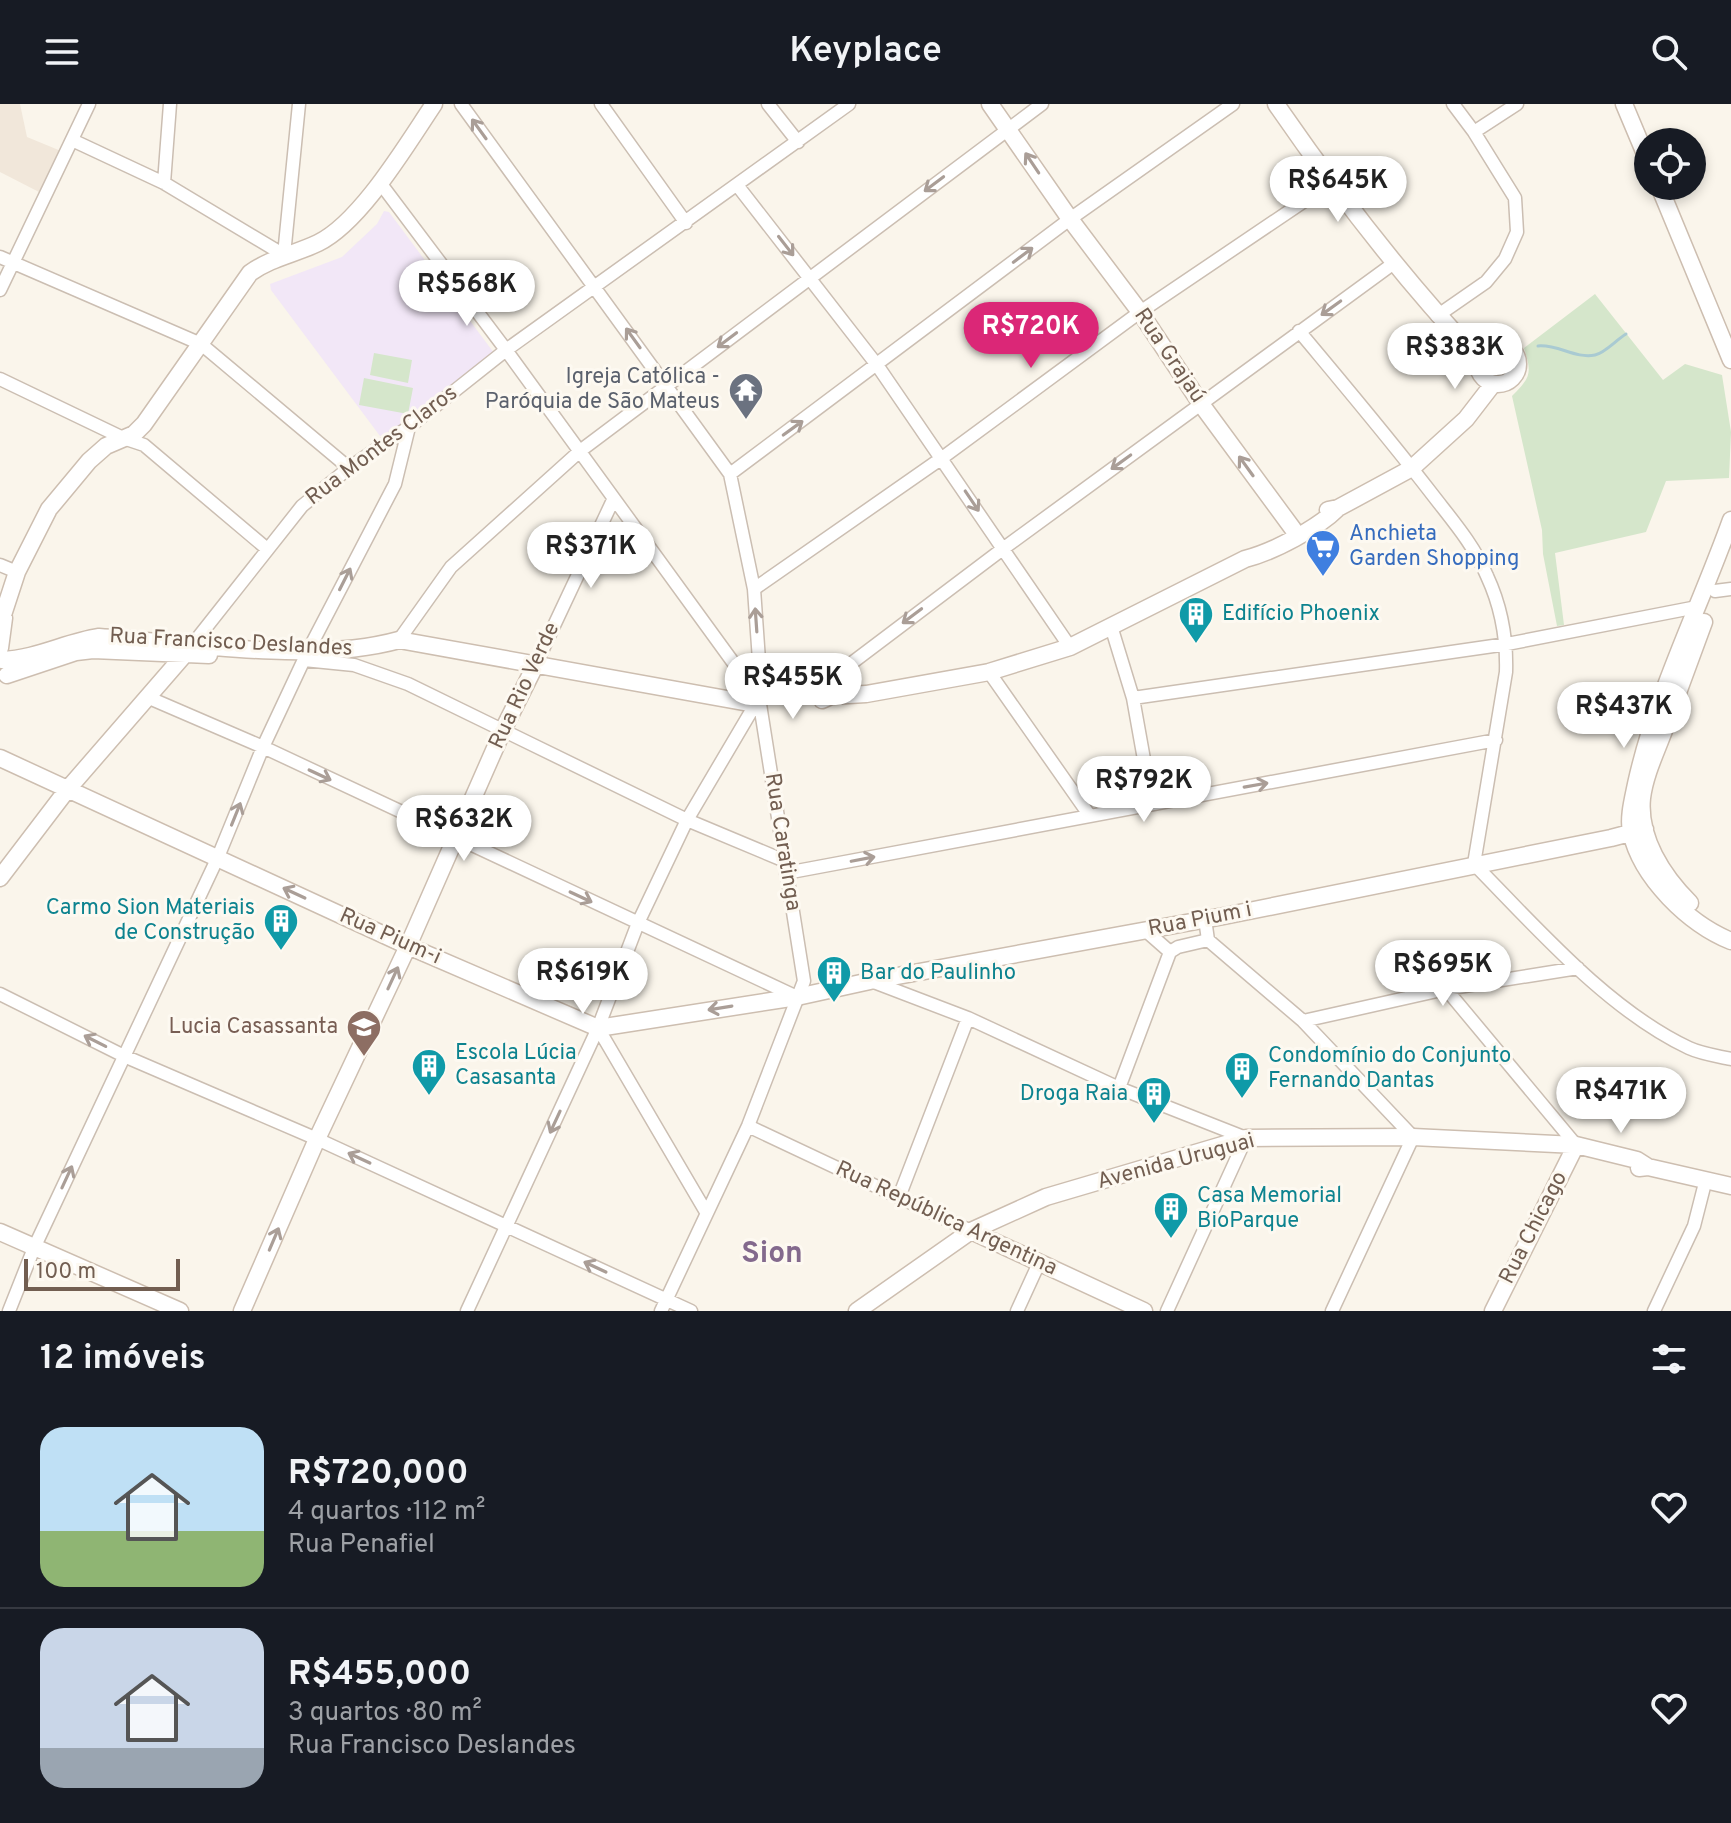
<!DOCTYPE html>
<html lang="pt">
<head>
<meta charset="utf-8">
<style>
	:root { --surface:#171b24; --page:#20242c; --text:#f1f3f6; --muted:#9ea1a6; --line:#363941; --accent:#db2777 }
	body { margin:0; font-family:Overpass,sans-serif; background:var(--page); color:var(--text); height:100vh; display:flex; flex-direction:column; font-size:30px; white-space:nowrap }
	* { box-sizing:border-box; margin:0 }
	p { font-size:26px; color:var(--muted) }
	.icon { flex:none; width:44px; height:44px; fill:none; stroke:currentColor; stroke-width:2; stroke-linecap:round; stroke-linejoin:round }
	.map { position:relative; height:1207px; overflow:hidden }
	.details { display:flex; flex-direction:column; background:var(--surface); flex:1 }
	.details>* { flex:none }
	.tools { position:absolute; left:1634px; top:24px; display:grid; gap:16px }
	.tools a { display:grid; place-items:center; width:72px; height:72px; border-radius:50%; background:var(--surface); box-shadow:0 4px 12px #0003; font-size:40px }
	.scale { position:absolute; left:24px; bottom:20px; width:156px; box-sizing:border-box; padding-left:8px; border:4px solid #725e51; border-top:0; font-size:22px; line-height:28px; white-space:nowrap; color:#725e51; -webkit-text-stroke:6px #fdf9f1; paint-order:stroke }
	.price { position:absolute; translate:-50% -68px; padding:0 18px; border-radius:28px; background:#fff; color:#222; font-size:26px; line-height:52px; filter:drop-shadow(0 2px 4px #0008) }
	.price::after { content:''; position:absolute; left:50%; top:48px; width:24px; height:18px; margin-left:-12px; background:inherit; clip-path:polygon(0 0,100% 0,50% 100%) }
	.price.current { background:var(--accent); color:#fff }
	ul { padding:0; list-style:none }
	li { display:flex; align-items:center; gap:24px; height:200px; padding:0 40px }
	li+li { border-top:2px solid var(--line) }
	li span { display:grid; place-items:center; flex:none; width:224px; height:160px; border-radius:24px; color:#555 }
	li>.icon { margin-inline-start:auto }
	span .icon { width:96px; height:96px; fill:#fffc; stroke-width:1 }
	li b { font-size:34px }
	h2 { display:flex; justify-content:space-between; align-items:center; height:96px; padding:0 40px; font-size:34px }
	header { display:flex; justify-content:space-between; align-items:center; height:104px; padding:0 40px; background:var(--surface); font-size:36px; font-weight:600 }
	.map>svg:first-child { display:block }
</style>
</head>
<body>
<header><svg class="icon" aria-label="menu" viewBox="0 0 24 24"><path d="M4 6h16M4 12h16M4 18h16"/></svg>Keyplace<svg class="icon" aria-label="search" viewBox="0 0 24 24"><circle cx="10" cy="10" r="6"/><path d="M15 15l6 6"/></svg></header>
<div class="map">
<svg width="1731" height="1207" viewBox="0 0 1731 1207">
	<rect width="100%" height="100%" fill="#faf5eb"/>
	<path fill="#f1e7da" d="M 0,0 L 20,0 L 27,33 L 61,47 L 39,88 L 0,68 Z"/>
	<path fill="#f2e7f7" d="M 384,107 L 389,108 L 494,249 L 410,320 L 380,332 L 271,186 L 270,180 L 342,153 L 377,120 Z"/>
	<path fill="#d5e6cb" d="M 1595,190 L 1663,276 L 1685,260 L 1722,271 L 1731,328 L 1729,374 L 1666,377 L 1646,428 L 1555,449 L 1564,521 L 1557,522 L 1543,450 L 1542,426 L 1512,292 C 1531,273 1532,269 1524,244 Z
		M 374,249 L 412,256 L 408,279 L 370,271 Z
		M1486 262a12 12 0 1 1 24 0a12 12 0 1 1-24 0Z
		M 364,274 L 413,284 L 408,310 L 359,301 Z"/>
	<g fill="none" stroke-linecap="round" stroke-linejoin="round">
		<path stroke="#a9cad2" stroke-width="3" d="M 1538,242 C 1558,240 1575,255 1595,251 C 1605,249 1616,236 1626,230"/>
		<g stroke="#cbbeb2" stroke-width="15">
			<path id="street" d="M 461,0 L 730,370 L 754,485 L 761,585 L 759,594 L 804,877 L 748,1022 L 661,1207
				M 601,0 L 686,119
				M 768,0 L 798,38
				M 1474,28 L 1517,0
				M 72,36 L 164,79 L 284,151 L 299,0
				M 164,79 L 170,0
				M 381,80 L 506,246 L 759,594
				M 737,81 L 877,261 L 1070,543
				M 0,153 L 201,240 L 349,364
				M 0,186 L 89,0
				M 1437,212 L 1486,178 L 1505,155 L 1517,128 L 1515,94 L 1474,28 L 1453,0
				M 1299,227 C 1344,281 1389,334 1432,390 C 1452,416 1474,441 1487,472 C 1501,502 1507,535 1506,568 L 1474,760 C 1536,823 1608,906 1689,944 C 1702,950 1718,952 1731,955
				M 0,275 L 123,334 L 144,341 L 266,444
				M 730,370 L 1070,115 L 1233,0
				M 0,461 L 17,468
				M 754,485 L 942,354 L 1140,208 L 1331,79
				M 1715,487 L 1731,485
				M 1111,522 L 1133,594 L 1152,700
				M 399,536 L 451,463 L 580,347 L 1042,0
				M 189,545 L 302,402 L 349,364 L 409,323 L 506,246 L 849,0
				M 304,556 L 354,561 L 408,580 L 687,716 L 785,757
				M 536,560 L 613,396
				M 989,568 L 1090,712
				M 812,589 L 1004,444 L 1394,159
				M 147,593 L 263,643 L 797,893
				M 1133,594 L 1507,540 L 1697,503
				M 786,769 L 1496,636
				M 1205,815 L 1208,836 L 1303,917 L 1413,1033 L 1332,1207
				M 1145,826 L 1170,848
				M 871,877 L 968,914 L 1119,984 L 1246,1034 L 1167,1207
				M 1446,885 L 1576,1041
				M 0,890 L 124,952 L 317,1035 L 691,1207
				M 1303,917 L 1446,885 L 1578,864
				M 598,924 L 706,1108
				M 1119,984 L 1170,848 L 1178,843 L 1208,836
				M 748,1022 L 971,1127
				M 899,1093 L 968,914
				M 9,1207 L 34,1144 L 218,753 L 263,643 L 308,547 L 395,380 L 409,323
				M 467,1207 L 598,924 L 638,819 L 687,716 L 759,594
				M 1017,1207 L 1039,1159
				M 1654,1207 L 1694,1122 L 1706,1075"/>
		</g>
		<g stroke="#cdbeb0" stroke-width="19">
			<path id="secondary" d="M 990,0 L 1070,115 L 1140,208 L 1201,300 L 1293,425
				M 1276,0 C 1338,90 1404,176 1479,255
				M 1624,0 L 1648,57
				M 1659,82 L 1731,256
				M1478 260a20 20 0 1 1 40 0a20 20 0 1 1-40 0Z
				M 1328,406 L 1338,404 L 1412,364 L 1466,315 L 1493,280
				M 1731,416 C 1700,503 1656,589 1636,680 C 1633,695 1628,713 1631,728 C 1641,774 1689,820 1731,837
				M 0,520 L 17,468 L 49,405 L 89,357 L 106,342 L 134,330 L 144,320 L 250,169 C 271,154 295,150 318,139 C 361,118 407,40 434,0
				M 0,544 L 4,514
				M 2,556 C 36,555 66,538 99,533 C 189,539 313,560 399,536 L 749,599 L 765,589 L 820,589 L 831,592
				M 7,571 L 76,548 L 93,546 L 209,551
				M 822,596 L 831,592 L 866,590 L 989,568 L 1070,543 L 1245,455 C 1273,448 1318,424 1338,404
				M 0,654 L 408,842 L 598,924 L 797,893 L 870,877 L 1224,812 L 1611,734 L 1645,725
				M 0,774 L 67,686 L 185,550
				M 1690,799 C 1663,772 1638,734 1642,694 C 1645,670 1657,646 1665,624 C 1678,588 1691,554 1704,518
				M 1639,1064 L 1648,1063 L 1731,1082
				M 971,1127 L 1144,1207
				M 0,1128 L 180,1207
				M 242,1207 L 317,1035 L 408,842 L 503,626 L 536,560
				M 857,1207 L 971,1127 L 1046,1093 L 1246,1034 L 1413,1033 L 1576,1041 L 1637,1056 L 1648,1063
				M 1493,1207 L 1576,1041"/>
		</g>
		<use href="#street" stroke="#fff" stroke-width="12"/>
		<use href="#secondary" stroke="#fff" stroke-width="16"/>
	</g>
	<defs><path id="oneway-shaft" d="M-6 0H5M1.5-3L5.5 0L1.5 3" fill="none" stroke-width="1.6" stroke-linecap="round" stroke-linejoin="round" transform="scale(2)"/></defs>
	<g stroke="#aa9e97">
		<use href="#oneway-shaft" transform="translate(479 25) rotate(-126)"/>
		<use href="#oneway-shaft" transform="translate(1032 59) rotate(-124)"/>
		<use href="#oneway-shaft" transform="translate(934 80) rotate(143)"/>
		<use href="#oneway-shaft" transform="translate(786 142) rotate(52)"/>
		<use href="#oneway-shaft" transform="translate(1023 151) rotate(-37)"/>
		<use href="#oneway-shaft" transform="translate(1331 204) rotate(144)"/>
		<use href="#oneway-shaft" transform="translate(633 234) rotate(-126)"/>
		<use href="#oneway-shaft" transform="translate(727 236) rotate(143)"/>
		<use href="#oneway-shaft" transform="translate(793 324) rotate(-36)"/>
		<use href="#oneway-shaft" transform="translate(1121 358) rotate(144)"/>
		<use href="#oneway-shaft" transform="translate(1246 362) rotate(-126)"/>
		<use href="#oneway-shaft" transform="translate(972 397) rotate(56)"/>
		<use href="#oneway-shaft" transform="translate(345 475) rotate(-63)"/>
		<use href="#oneway-shaft" transform="translate(912 512) rotate(143)"/>
		<use href="#oneway-shaft" transform="translate(756 516) rotate(-94)"/>
		<use href="#oneway-shaft" transform="translate(320 671) rotate(25)"/>
		<use href="#oneway-shaft" transform="translate(1256 681) rotate(-10)"/>
		<use href="#oneway-shaft" transform="translate(236 710) rotate(-68)"/>
		<use href="#oneway-shaft" transform="translate(863 755) rotate(-11)"/>
		<use href="#oneway-shaft" transform="translate(294 789) rotate(-155)"/>
		<use href="#oneway-shaft" transform="translate(581 793) rotate(25)"/>
		<use href="#oneway-shaft" transform="translate(393 874) rotate(-65)"/>
		<use href="#oneway-shaft" transform="translate(720 904) rotate(171)"/>
		<use href="#oneway-shaft" transform="translate(95 937) rotate(-153)"/>
		<use href="#oneway-shaft" transform="translate(555 1018) rotate(115)"/>
		<use href="#oneway-shaft" transform="translate(359 1054) rotate(-155)"/>
		<use href="#oneway-shaft" transform="translate(67 1073) rotate(-65)"/>
		<use href="#oneway-shaft" transform="translate(274 1135) rotate(-67)"/>
		<use href="#oneway-shaft" transform="translate(595 1163) rotate(-155)"/>
	</g>
	<defs>
		<g id="temple-pin" transform="scale(1.8)"><path d="M0 17L-7.5 6A9.5 9.5 0 1 1 7.5 6Z" fill="#6b7280" stroke="#fdf9f1"/><path d="M0-6L5-2H3V0L6.5 2.5H4V6H1.5V3h-3V6H-4V2.5H-6.5L-3 0V-2H-5Z" fill="#fff"/></g>
		<g id="supermarket-pin" transform="scale(1.8)"><path d="M0 17L-7.5 6A9.5 9.5 0 1 1 7.5 6Z" fill="#3f7fe0" stroke="#fdf9f1"/><path d="M-6-5.5h2.5l.6 2H6L4.5 2H-2.5L-4.4-4H-6ZM-1.5 3.2a1.3 1.3 0 1 0 .1 0ZM3 3.2a1.3 1.3 0 1 0 .1 0Z" fill="#fff"/></g>
		<g id="building-pin" transform="scale(1.8)"><path d="M0 17L-7.5 6A9.5 9.5 0 1 1 7.5 6Z" fill="#0f9aa8" stroke="#fdf9f1"/><path d="M-4-6H4V6H1V3H-1V6H-4ZM-2.5-4.3h1.7v1.8h-1.7ZM.8-4.3h1.7v1.8H.8ZM-2.5-1h1.7V.8h-1.7ZM.8-1h1.7V.8H.8Z" fill="#fff"/></g>
		<g id="school-pin" transform="scale(1.8)"><path d="M0 17L-7.5 6A9.5 9.5 0 1 1 7.5 6Z" fill="#8d6e63" stroke="#fdf9f1"/><path d="M0-5L7-2L0 1L-7-2ZM-4 1L0 2.5L4 1V4Q0 6-4 4Z" fill="#fff"/></g>
	</defs>
	<g fill-rule="evenodd">
		<use href="#temple-pin" x="746" y="286"/>
		<use href="#supermarket-pin" x="1323" y="443"/>
		<use href="#building-pin" x="1196" y="510"/>
		<use href="#building-pin" x="281" y="817"/>
		<use href="#building-pin" x="834" y="869"/>
		<use href="#school-pin" x="364" y="923"/>
		<use href="#building-pin" x="429" y="962"/>
		<use href="#building-pin" x="1242" y="965"/>
		<use href="#building-pin" x="1154" y="990"/>
		<use href="#building-pin" x="1171" y="1105"/>
	</g>
	<g text-anchor="middle" dominant-baseline="central" stroke-width="6" stroke-linejoin="round" paint-order="stroke">
		<g font-size="22" fill="#725e51" stroke="#fdf9f1">
			<text transform="translate(1169 252) rotate(56)">Rua Grajaú</text>
			<text transform="translate(382 342) rotate(-37)">Rua Montes Claros</text>
			<text transform="translate(231 539) rotate(3)">Rua Francisco Deslandes</text>
			<text transform="translate(525 582) rotate(-65)">Rua Rio Verde</text>
			<text transform="translate(782 738) rotate(81)">Rua Caratinga</text>
			<text transform="translate(1200 816) rotate(-11)">Rua Pium i</text>
			<text transform="translate(390 833) rotate(24)">Rua Pium-i</text>
			<text transform="translate(1176 1058) rotate(-15)">Avenida Uruguai</text>
			<text transform="translate(946 1115) rotate(25)">Rua República Argentina</text>
			<text transform="translate(1534 1124) rotate(-63)">Rua Chicago</text>
		</g>
		<g font-size="22" fill="#5b616d" stroke="#fdf9f1" text-anchor="end">
			<text x="720" y="273">Igreja Católica -<tspan x="720" dy="25">Paróquia de São Mateus</tspan></text>
		</g>
		<g font-size="22" fill="#366cbe" stroke="#fdf9f1" text-anchor="start">
			<text x="1349" y="430">Anchieta<tspan x="1349" dy="25">Garden Shopping</tspan></text>
		</g>
		<g font-size="22" fill="#0d838f" stroke="#fdf9f1" text-anchor="start">
			<text x="1222" y="510">Edifício Phoenix</text>
			<text x="255" y="804" text-anchor="end">Carmo Sion Materiais<tspan x="255" dy="25">de Construção</tspan></text>
			<text x="860" y="869">Bar do Paulinho</text>
			<text x="455" y="949">Escola Lúcia<tspan x="455" dy="25">Casasanta</tspan></text>
			<text x="1268" y="952">Condomínio do Conjunto<tspan x="1268" dy="25">Fernando Dantas</tspan></text>
			<text x="1128" y="990" text-anchor="end">Droga Raia</text>
			<text x="1197" y="1092">Casa Memorial<tspan x="1197" dy="25">BioParque</tspan></text>
		</g>
		<g font-size="22" fill="#785e54" stroke="#fdf9f1" text-anchor="end">
			<text x="338" y="923">Lucia Casassanta</text>
		</g>
		<g font-size="30" font-weight="bold" fill="#83698d" stroke="#fdf9f1">
			<text x="772" y="1150">Sion</text>
		</g>
	</g>
</svg>
<div class="tools">
<a><svg class="icon" aria-label="locate" viewBox="0 0 24 24"><circle cx="12" cy="12" r="6"/><path d="M12 2v4M12 18v4M2 12h4M18 12h4"/></svg></a>
</div>
<div class="scale">100 m</div>
<b class="price" style="left:1338px;top:120px">R$645K</b>
<b class="price" style="left:467px;top:224px">R$568K</b>
<b class="price current" style="left:1031px;top:266px">R$720K</b>
<b class="price" style="left:1455px;top:287px">R$383K</b>
<b class="price" style="left:591px;top:486px">R$371K</b>
<b class="price" style="left:793px;top:617px">R$455K</b>
<b class="price" style="left:1624px;top:646px">R$437K</b>
<b class="price" style="left:1144px;top:720px">R$792K</b>
<b class="price" style="left:464px;top:759px">R$632K</b>
<b class="price" style="left:1443px;top:904px">R$695K</b>
<b class="price" style="left:583px;top:912px">R$619K</b>
<b class="price" style="left:1621px;top:1031px">R$471K</b>
</div>
<section class="details">
<h2>12 imóveis<svg class="icon" aria-label="filters" viewBox="0 0 24 24"><path d="M4 7h16M4 17h16"/><circle cx="9" cy="7" r="2"/><circle cx="15" cy="17" r="2"/></svg></h2>
<ul>
<li><span style="background:linear-gradient(#bfe0f5 65%,#8fb573 0)"><svg class="icon" aria-label="home" viewBox="0 0 24 24"><path d="M3 11l9-7 9 7M6 9v11h12V9"/></svg></span><div><b>R$720,000</b><p>4 quartos · 112 m²</p><p>Rua Penafiel</p></div><svg class="icon" aria-label="heart" viewBox="0 0 24 24"><path d="M12 20l-8-8c-3-5 5-10 8-4 3-6 11-1 8 4z"/></svg></li>
<li><span style="background:linear-gradient(#c9d6e8 75%,#9aa5b1 0)"><svg class="icon" aria-label="home" viewBox="0 0 24 24"><path d="M3 11l9-7 9 7M6 9v11h12V9"/></svg></span><div><b>R$455,000</b><p>3 quartos · 80 m²</p><p>Rua Francisco Deslandes</p></div><svg class="icon" aria-label="heart" viewBox="0 0 24 24"><path d="M12 20l-8-8c-3-5 5-10 8-4 3-6 11-1 8 4z"/></svg></li>
</ul>
</section>
</body>
</html>
